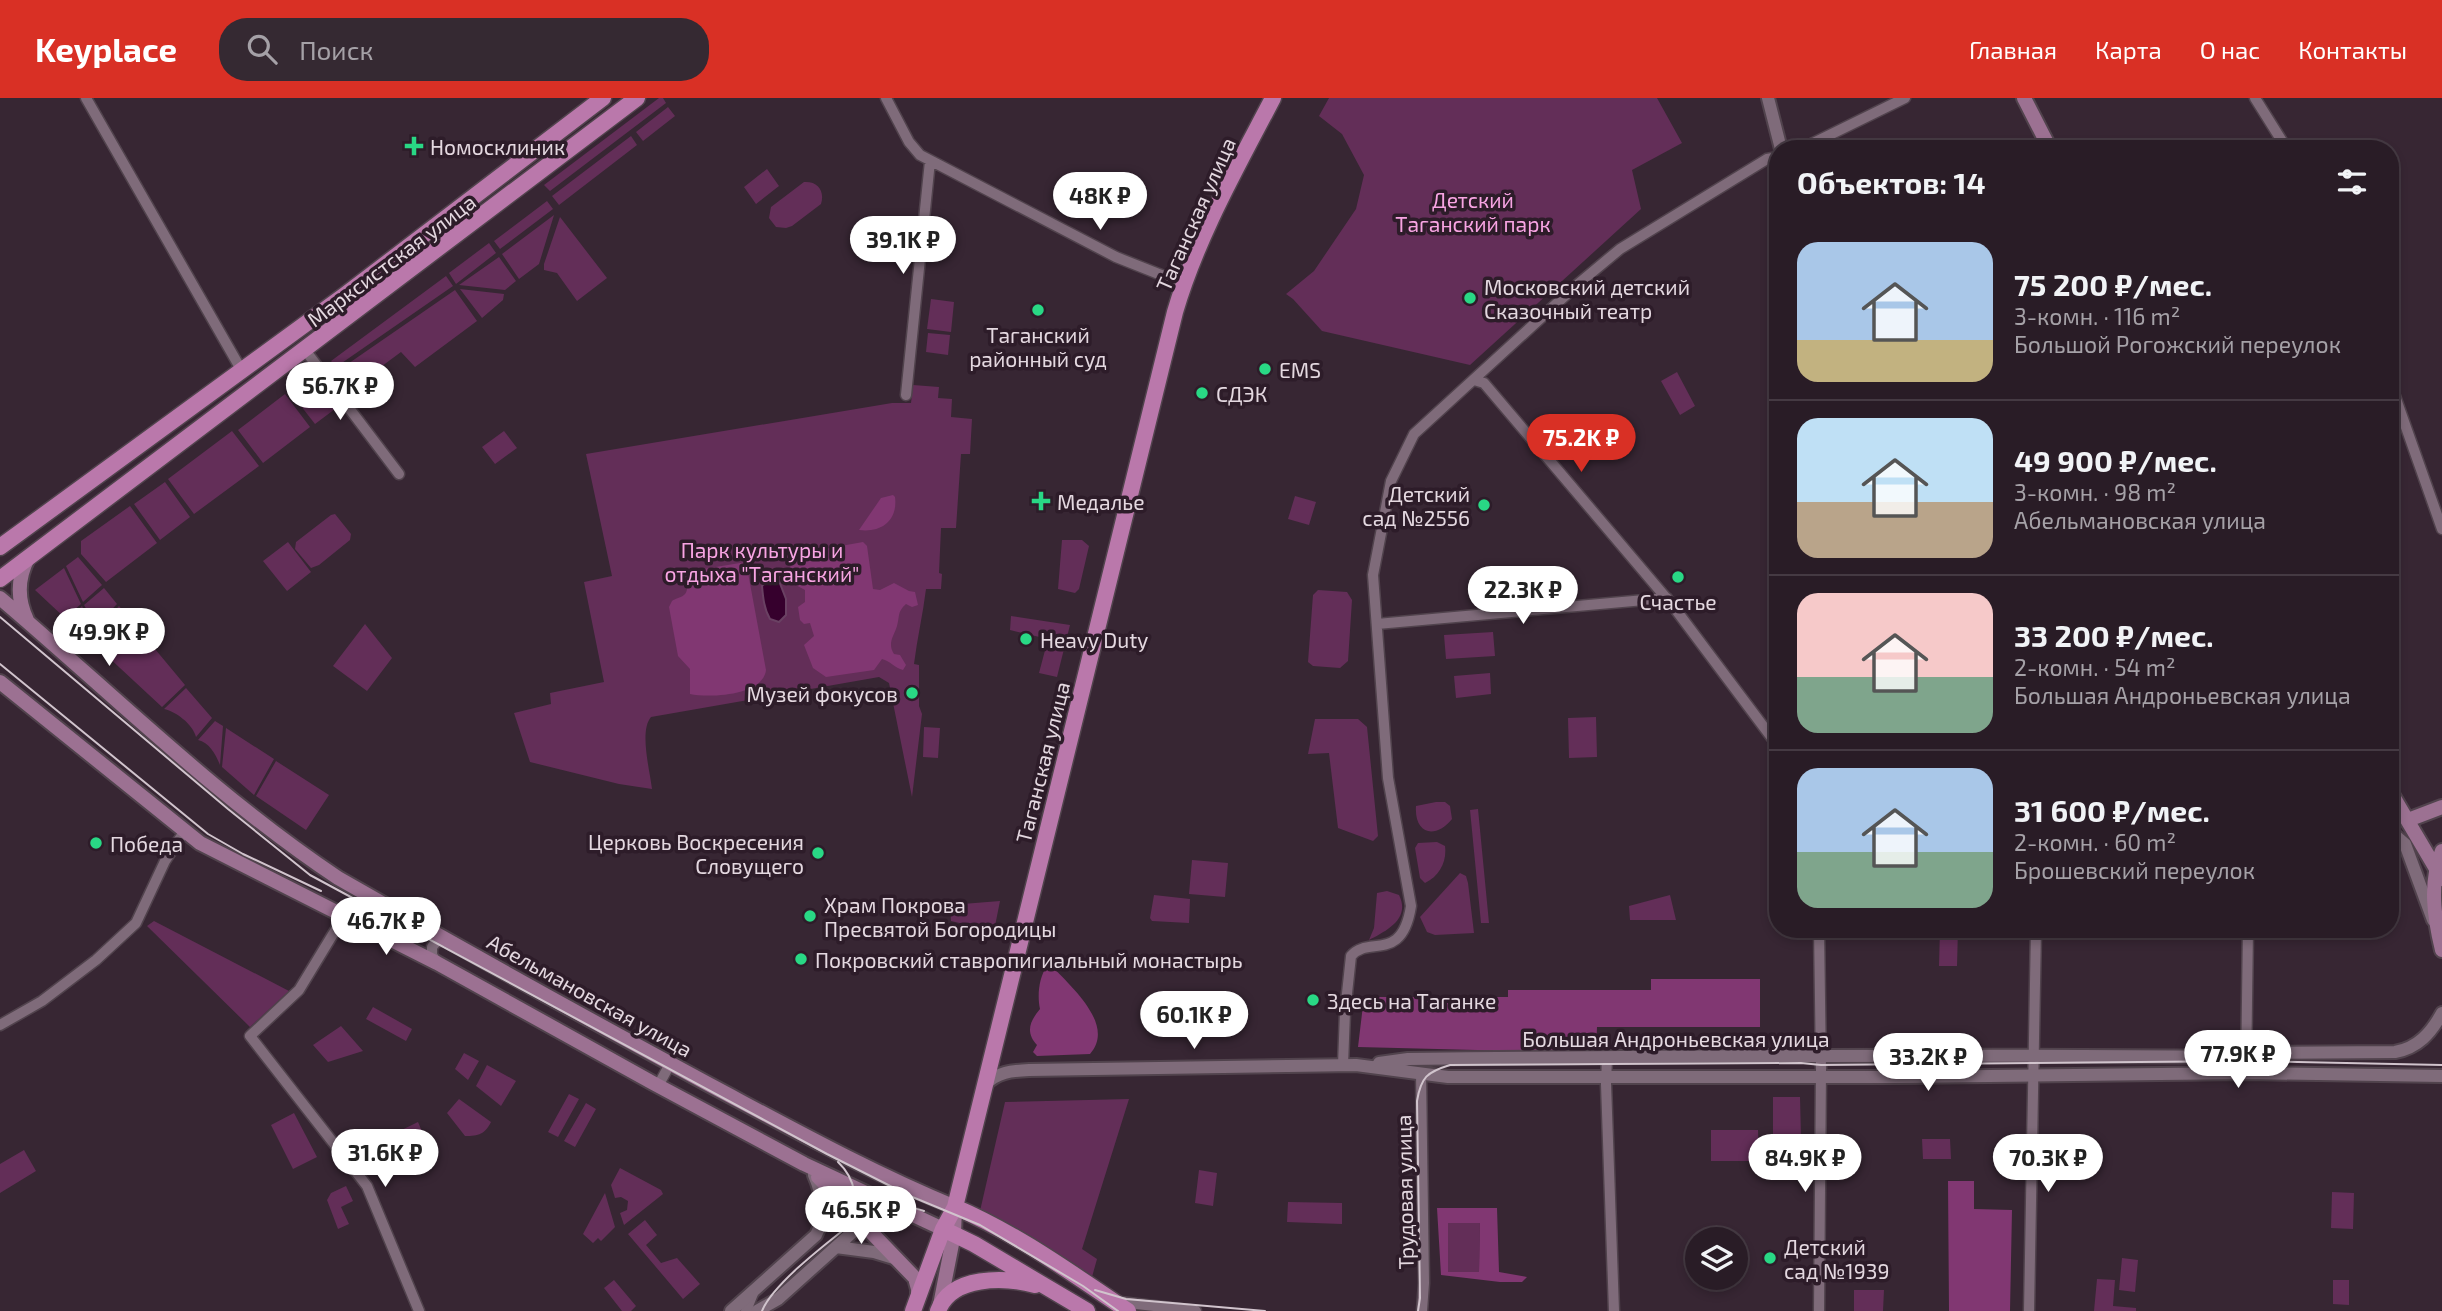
<!DOCTYPE html>
<html lang="ru">
<head>
<meta charset="utf-8">
<style>
	:root { --surface:#291c26; --page:#352932; --text:#f1f3f6; --muted:#a5a1a7; --line:#453a43; --accent:#d93025 }
	body { margin:0; font-family:"Exo 2",sans-serif; background:var(--page); color:var(--text); height:100vh; display:flex; flex-direction:column; font-size:26px; white-space:nowrap }
	* { box-sizing:border-box; margin:0 }
	p { font-size:23px; color:var(--muted) }
	.icon { flex:none; width:38px; height:38px; fill:none; stroke:currentColor; stroke-width:2; stroke-linecap:round; stroke-linejoin:round }
	.map { position:relative; flex:1; overflow:hidden }
	.drawer { position:absolute; left:1769px; top:42px; width:630px; height:798px; display:flex; flex-direction:column; background:var(--surface); border-radius:28px; box-shadow:0 4px 10px #0003,0 0 0 2px var(--line) }
	.drawer>* { flex:none }
	.buttons { position:absolute; left:1685px; top:1129px; display:grid; gap:14px }
	.buttons a { display:grid; place-items:center; width:63px; height:63px; border-radius:50%; background:var(--surface); box-shadow:0 4px 10px #0003,0 0 0 2px var(--line); font-size:35px }
	.price { position:absolute; translate:-50% -60px; padding:0 16px; border-radius:24px; background:#fff; color:#222; font-size:23px; line-height:46px; filter:drop-shadow(0 2px 4px #0008) }
	.price::after { content:''; position:absolute; left:50%; top:42px; width:21px; height:16px; margin-left:-10px; background:inherit; clip-path:polygon(0 0,100% 0,50% 100%) }
	.price.selected { background:var(--accent); color:#fff }
	ul { padding:0; list-style:none }
	li { display:flex; align-items:center; gap:21px; height:175px; padding:0 28px }
	li+li { border-top:2px solid var(--line) }
	li span { display:grid; place-items:center; flex:none; width:196px; height:140px; border-radius:21px; color:#555 }
	li>.icon { margin-inline-start:auto }
	span .icon { width:84px; height:84px; fill:#fffc; stroke-width:1 }
	li b { font-size:30px }
	h2 { display:flex; justify-content:space-between; align-items:center; height:84px; padding:0 28px; font-size:30px }
	header { display:flex; align-items:center; gap:42px; box-sizing:border-box; height:98px; padding:0 35px; background:var(--accent); color:#fff }
	header strong { font-size:33px }
	nav { display:flex; gap:38px; margin-inline-start:auto; font-size:24px }
	.search { width:490px; height:63px; background:var(--page); display:flex; align-items:center; gap:18px; box-sizing:border-box; padding:0 24px; border-radius:28px; color:var(--muted); font-size:26px }
	.map>svg:first-child { display:block }
</style>
</head>
<body>
<header>
<strong>Keyplace</strong>
<div class="search"><svg class="icon" aria-label="search" viewBox="0 0 24 24"><circle cx="10" cy="10" r="6"/><path d="M15 15l6 6"/></svg>Поиск</div>
<nav><a>Главная</a><a>Карта</a><a>О нас</a><a>Контакты</a></nav>
</header>
<div class="map">
<svg width="2442" height="1213" viewBox="0 0 2442 1213">
	<rect width="100%" height="100%" fill="#372633"/>
	<path fill="#632e58" d="M 659,0 L 663,0 L 666,5 L 550,93 L 544,87 Z
		M 1329,0 L 1657,0 L 1682,45 L 1632,72 L 1641,111 L 1470,267 L 1322,233 L 1293,201 L 1286,196 L 1314,173 L 1356,111 L 1364,77 L 1342,36 L 1319,18 Z
		M 668,9 L 675,18 L 643,43 L 636,34 Z
		M 631,38 L 637,47 L 559,107 L 552,98 Z
		M 767,71 L 779,88 L 756,106 L 744,89 Z
		M 804,84 C 818,83 825,93 821,106 L 792,128 L 786,130 L 776,129 L 769,120 L 771,109 Z
		M 547,103 L 553,111 L 500,151 L 494,143 Z
		M 554,117 L 539,166 L 519,181 L 502,156 Z
		M 560,119 L 607,180 L 577,203 L 557,175 L 544,172 L 544,166 Z
		M 489,145 L 496,155 L 456,186 L 449,175 Z
		M 499,159 L 516,183 L 505,192 L 459,187 Z
		M 446,178 L 453,188 L 336,269 L 331,263 Z
		M 460,191 L 504,196 L 503,202 L 482,220 Z
		M 455,192 L 477,223 L 415,269 L 401,254 L 374,274 L 339,272 Z
		M 931,201 L 954,204 L 951,234 L 927,231 Z
		M 928,235 L 950,237 L 948,257 L 926,254 Z
		M 1677,274 L 1695,308 L 1680,317 L 1661,283 Z
		M 314,275 L 339,308 L 315,326 L 290,294 Z
		M 913,287 L 939,289 L 938,300 L 952,301 L 951,319 L 972,321 L 970,356 L 961,356 L 956,430 L 941,430 L 939,475 L 942,476 L 941,491 L 926,491 C 923,516 917,541 914,566 L 919,567 L 919,608 L 922,616 L 912,699 L 889,585 L 879,579 L 651,619 C 639,633 650,673 652,691 L 619,686 L 530,664 L 514,615 L 551,606 L 550,595 L 604,584 L 584,484 L 612,478 L 586,356 L 892,305 L 911,305 Z
		M 285,296 L 310,329 L 263,365 L 238,332 Z
		M 232,333 L 259,368 L 194,416 L 168,381 Z
		M 504,333 L 517,350 L 495,366 L 482,349 Z
		M 165,384 L 190,419 L 160,442 L 134,406 Z
		M 1295,398 L 1316,404 L 1309,427 L 1288,421 Z
		M 130,408 L 157,445 L 106,484 L 81,456 L 81,443 Z
		M 335,416 L 351,436 L 350,442 L 319,467 L 311,470 L 295,451 L 296,444 L 331,417 Z
		M 1062,442 L 1082,442 L 1089,448 L 1079,491 L 1075,495 L 1058,491 Z
		M 288,444 L 311,474 L 287,493 L 263,463 Z
		M 78,459 L 102,487 L 83,504 L 66,468 Z
		M 64,470 L 81,506 L 65,520 L 35,492 Z
		M 104,490 L 117,506 L 96,528 L 84,507 Z
		M 1318,492 L 1347,494 L 1352,502 L 1348,563 L 1340,570 L 1313,568 L 1308,564 L 1313,497 Z
		M 82,508 L 94,530 L 78,532 L 67,521 Z
		M 119,508 L 132,523 L 125,531 L 98,530 Z
		M 1011,518 L 1070,527 L 1057,579 L 1039,575 L 1048,541 L 1010,532 Z
		M 365,526 L 392,560 L 367,593 L 333,568 Z
		M 135,527 L 185,587 L 162,609 L 106,557 Z
		M 1493,534 L 1495,558 L 1446,561 L 1444,537 Z
		M 1490,575 L 1491,596 L 1456,600 L 1454,578 Z
		M 186,590 L 212,620 L 196,639 C 193,626 175,613 164,611 Z
		M 1596,619 L 1597,659 L 1569,660 L 1568,620 Z
		M 1315,621 L 1358,621 L 1367,629 L 1378,738 L 1373,743 L 1338,730 L 1329,655 L 1308,656 Z
		M 215,623 L 223,628 L 220,667 C 216,657 209,644 198,642 Z
		M 924,629 L 940,630 L 938,660 L 923,659 Z
		M 226,630 L 274,661 L 254,697 L 222,669 Z
		M 276,663 L 329,697 L 306,732 L 256,698 Z
		M 1436,704 L 1445,704 L 1450,708 L 1452,721 C 1435,742 1414,736 1416,708 Z
		M 1478,711 L 1489,825 L 1481,825 L 1470,712 Z
		M 1437,744 L 1445,748 C 1447,763 1440,778 1425,785 L 1420,780 L 1415,750 L 1418,745 Z
		M 1192,762 L 1228,765 L 1225,799 L 1189,796 Z
		M 1460,775 L 1466,778 L 1468,785 L 1474,835 L 1435,837 L 1427,834 L 1420,819 Z
		M 1387,793 L 1399,797 C 1411,821 1386,833 1369,842 L 1374,830 L 1377,795 Z
		M 1154,797 L 1190,801 L 1189,825 L 1152,823 L 1150,820 Z
		M 1670,797 L 1676,822 L 1630,822 L 1629,808 Z
		M 1000,803 L 994,833 L 951,823 L 950,807 Z
		M 154,823 L 289,893 L 250,929 L 147,828 Z
		M 1940,831 L 1958,831 L 1957,868 L 1939,868 Z
		M 373,909 L 412,931 L 406,943 L 366,921 Z
		M 341,928 L 363,953 L 328,964 L 313,947 Z
		M 464,955 L 479,963 L 468,982 L 455,971 Z
		M 487,967 L 516,983 L 501,1008 L 476,988 Z
		M 569,996 L 579,1001 L 558,1039 L 548,1034 Z
		M 1773,999 L 1800,999 L 1801,1040 L 1773,1040 Z
		M 459,1001 L 491,1024 C 485,1036 479,1038 465,1038 L 447,1015 Z
		M 1129,1001 L 1082,1151 L 1097,1161 L 1092,1179 L 1038,1143 L 980,1113 L 1005,1004 Z
		M 586,1005 L 596,1011 L 575,1049 L 564,1043 Z
		M 294,1015 L 317,1059 L 293,1071 L 271,1027 Z
		M 418,1024 L 426,1043 L 379,1065 L 371,1047 Z
		M 1711,1032 L 1758,1032 L 1759,1063 L 1711,1063 Z
		M 1922,1041 L 1950,1041 L 1951,1061 L 1923,1061 Z
		M 24,1052 L 36,1073 L 0,1095 L 0,1066 Z
		M 620,1070 L 661,1092 L 663,1096 L 624,1127 L 620,1115 L 627,1112 L 628,1103 L 621,1099 L 615,1100 L 611,1087 Z
		M 1199,1072 L 1217,1075 L 1213,1108 L 1195,1105 Z
		M 346,1088 L 353,1103 L 341,1109 L 349,1126 L 338,1131 L 327,1102 L 331,1095 Z
		M 2332,1094 L 2354,1095 L 2353,1131 L 2331,1130 Z
		M 605,1095 L 615,1129 L 601,1143 L 598,1140 L 593,1145 L 583,1136 Z
		M 1288,1104 L 1342,1105 L 1342,1126 L 1287,1124 Z
		M 645,1122 L 657,1137 L 646,1147 L 661,1165 L 677,1160 L 700,1186 L 683,1201 L 628,1136 Z
		M 1448,1125 L 1480,1125 L 1479,1174 L 1447,1174 Z
		M 2122,1160 L 2138,1162 L 2135,1194 L 2119,1192 Z
		M 2097,1181 L 2115,1182 L 2113,1208 L 2136,1210 L 2136,1213 L 2094,1213 Z
		M 614,1182 L 636,1208 L 631,1213 L 622,1213 L 604,1190 Z
		M 2333,1182 L 2349,1182 L 2349,1207 L 2333,1206 Z
		M 1854,1192 L 1884,1192 L 1883,1213 L 1854,1213 Z"/>
	<path fill="#813772" fill-rule="evenodd" d="M 893,397 L 895,399 C 898,422 882,435 859,432 L 881,400 Z
		M 863,444 L 867,448 L 873,491 L 880,492 L 894,485 L 909,493 L 915,494 L 918,507 L 912,509 L 906,506 C 897,514 900,518 897,528 C 894,538 887,545 894,556 L 900,557 L 906,567 L 903,572 C 895,570 890,563 882,561 L 874,572 L 826,579 L 813,570 L 804,547 L 814,538 L 810,525 L 804,526 L 800,522 L 798,509 L 805,504 L 805,492 L 794,486 L 790,474 L 791,457 Z
		M 746,464 L 766,572 C 763,598 709,600 690,596 L 690,571 L 678,558 L 669,509 L 672,503 C 680,498 688,500 687,487 L 682,484 L 670,484 L 667,477 Z
		M 1047,868 L 1052,868 C 1071,889 1116,927 1090,956 L 1037,958 L 1033,954 L 1037,947 C 1025,934 1030,923 1040,911 C 1037,898 1039,879 1047,868 Z
		M 1651,881 L 1760,881 L 1760,929 L 1597,929 L 1596,955 L 1358,949 L 1364,899 L 1508,899 L 1508,892 L 1651,892 Z
		M 1948,1083 L 1974,1083 L 1974,1111 L 2012,1112 L 2010,1213 L 1949,1213 Z
		M 1437,1110 L 1497,1110 L 1499,1174 L 1527,1179 L 1522,1184 L 1500,1184 L 1441,1177 ZM 1448,1125 L 1480,1125 L 1479,1174 L 1448,1174 Z"/>
	<path fill="#36002d" stroke="#6a4163" stroke-width="2" d="M 769,481 L 779,483 L 786,501 L 786,517 L 779,524 L 770,521 C 764,511 763,499 762,488 Z"/>
	<g fill="none" stroke-linecap="round" stroke-linejoin="round">
		<g stroke="#51434d" stroke-width="13">
			<path id="minor" d="M 86,0 L 242,273
				M 886,0 L 909,44 L 920,57 L 1116,159 L 1184,186
				M 2255,0 L 2287,51
				M 1801,51 L 1905,0
				M 305,252 L 399,376
				M 1474,282 L 1484,285 L 1673,508 L 1778,648
				M 2390,284 L 2442,431
				M 906,297 L 930,63
				M 1377,526 L 1667,500
				M 344,818 L 299,892 L 250,938 L 367,1088 L 419,1213
				M 437,865 L 432,857 L 432,849 L 437,843 L 448,843
				M 0,927 L 42,903 L 96,862 L 136,825 L 165,763 L 184,734
				M 1607,959 L 1606,986 L 1614,1213
				M 1343,967 L 1345,914 L 1351,858 C 1368,837 1402,866 1411,808 L 1388,680 L 1373,477 L 1391,383 L 1414,336 L 1578,186 L 1620,151 L 1767,61 L 1778,59
				M 1421,975 L 1424,1185 L 1422,1213
				M 2246,975 L 2248,831
				M 658,988 L 670,966
				M 1120,1204 L 1196,1213
				M 746,1213 L 754,1193
				M 1819,1213 L 1821,971 L 1819,831
				M 2029,1213 L 2036,831"/>
		</g>
		<g stroke="#51434d" stroke-width="16">
			<path id="tertiary" d="M 1768,0 L 1781,51
				M 2390,733 L 2405,746 L 2433,822
				M 1379,965 L 1408,961 C 1679,958 1951,956 2222,959 L 2247,955 L 2395,954 C 2418,950 2431,935 2442,915
				M 985,987 C 997,974 1011,973 1029,972 L 1356,967 L 1448,979 L 1900,979 L 2246,975 L 2442,978
				M 836,1149 L 874,1154 L 897,1161
				M 731,1213 L 816,1137 C 826,1118 822,1095 814,1077
				M 757,1213 L 778,1201 L 874,1115 L 899,1112"/>
		</g>
		<g stroke="#51434d" stroke-width="18">
			<path id="secondary" d="M 2024,0 L 2050,51
				M 0,500 C 111,594 216,699 338,780 C 460,850 584,919 708,986 C 789,1029 870,1074 955,1109 L 954,1136 L 940,1207
				M 27,522 C 17,501 17,481 28,460
				M 0,584 L 200,745 L 437,865 L 653,985 L 804,1066 L 943,1131
				M 2390,693 L 2442,781
				M 2408,722 L 2442,709
				M 2442,753 C 2429,785 2434,819 2442,852
				M 818,1079 L 915,1180 L 918,1191 L 918,1199"/>
		</g>
		<g stroke="#51434d" stroke-width="19">
			<path id="primary" d="M 0,449 L 345,197 L 603,0
				M 0,481 L 637,0
				M 955,1109 C 1018,1136 1071,1175 1128,1213
				M 943,1131 L 974,1146 L 1087,1213
				M 913,1213 L 943,1131 L 955,1109 L 1175,214 C 1197,139 1237,69 1273,0
				M 938,1213 C 951,1177 1005,1179 1035,1187"/>
		</g>
		<use href="#minor" stroke="#7f6b7a" stroke-width="10"/>
		<use href="#tertiary" stroke="#7f6b7a" stroke-width="12"/>
		<use href="#secondary" stroke="#9c7192" stroke-width="14"/>
		<use href="#primary" stroke="#ba78ab" stroke-width="16"/>
		<path stroke="#d1c4cd" stroke-width="2" d="M 0,519 L 228,711 L 310,777 L 827,1056 L 910,1098 L 980,1127 L 1083,1188 L 1118,1213
			M 0,566 L 208,736 L 243,756 L 321,793
			M 838,1064 C 855,1080 862,1107 846,1127
			M 1095,1192 L 1126,1201 L 1265,1213
			M 762,1213 C 774,1183 839,1136 866,1114 C 886,1104 903,1106 924,1113
			M 1418,1213 L 1420,1200 L 1417,1003 C 1421,979 1427,974 1450,967 L 1801,965 L 1821,967 L 2247,963 L 2442,967"/>
	</g>
	<g fill="#29d885" stroke="#2d1c29" stroke-width="2.5">
		<path d="M410.5 37.5h7v7h7v7h-7v7h-7v-7h-7v-7h7z"/>
		<circle cx="1470" cy="200" r="7"/>
		<circle cx="1038" cy="212" r="7"/>
		<circle cx="1265" cy="271" r="7"/>
		<circle cx="1202" cy="295" r="7"/>
		<path d="M1037.5 392.5h7v7h7v7h-7v7h-7v-7h-7v-7h7z"/>
		<circle cx="1484" cy="407" r="7"/>
		<circle cx="1678" cy="479" r="7"/>
		<circle cx="1026" cy="541" r="7"/>
		<circle cx="912" cy="595" r="7"/>
		<circle cx="96" cy="745" r="7"/>
		<circle cx="818" cy="755" r="7"/>
		<circle cx="810" cy="818" r="7"/>
		<circle cx="801" cy="861" r="7"/>
		<circle cx="1313" cy="902" r="7"/>
		<circle cx="1770" cy="1160" r="7"/>
	</g>
	<g text-anchor="middle" dominant-baseline="central" stroke-width="7" stroke-linejoin="round" paint-order="stroke">
		<g font-size="21" fill="#e4d8e0" stroke="#2d1c29" text-anchor="start">
			<text x="430" y="48">Номосклиник</text>
			<text x="1484" y="188">Московский детский<tspan x="1484" dy="24">Сказочный театр</tspan></text>
			<text x="1038" y="236" text-anchor="middle">Таганский<tspan x="1038" dy="24">районный суд</tspan></text>
			<text x="1279" y="271">EMS</text>
			<text x="1216" y="295">СДЭК</text>
			<text x="1470" y="395" text-anchor="end">Детский<tspan x="1470" dy="24">сад №2556</tspan></text>
			<text x="1057" y="403">Медалье</text>
			<text x="1678" y="503" text-anchor="middle">Счастье</text>
			<text x="1040" y="541">Heavy Duty</text>
			<text x="898" y="595" text-anchor="end">Музей фокусов</text>
			<text x="804" y="743" text-anchor="end">Церковь Воскресения<tspan x="804" dy="24">Словущего</tspan></text>
			<text x="110" y="745">Победа</text>
			<text x="824" y="806">Храм Покрова<tspan x="824" dy="24">Пресвятой Богородицы</tspan></text>
			<text x="815" y="861">Покровский ставропигиальный монастырь</text>
			<text x="1327" y="902">Здесь на Таганке</text>
			<text x="1784" y="1148">Детский<tspan x="1784" dy="24">сад №1939</tspan></text>
		</g>
		<g font-size="21" fill="#f8a4e3" stroke="#2d1c29">
			<text x="1473" y="101">Детский<tspan x="1473" dy="24">Таганский парк</tspan></text>
			<text x="762" y="451">Парк культуры и<tspan x="762" dy="24">отдыха "Таганский"</tspan></text>
		</g>
		<g font-size="21" fill="#e4d8e0" stroke="#2d1c29">
			<text transform="translate(1195 116) rotate(-66)">Таганская улица</text>
			<text transform="translate(391 162) rotate(-37)">Марксистская улица</text>
			<text transform="translate(1042 664) rotate(-76)">Таганская улица</text>
			<text transform="translate(590 897) rotate(29)">Абельмановская улица</text>
			<text x="1676" y="940">Большая Андроньевская улица</text>
			<text transform="translate(1404 1094) rotate(-91)">Трудовая улица</text>
		</g>
	</g>
</svg>
<div class="buttons">
<a><svg class="icon" aria-label="layers" viewBox="0 0 24 24"><path d="M12 4l9 5-9 5-9-5zM3 14l9 5 9-5"/></svg></a>
</div>
<b class="price" style="left:1100px;top:134px">48K ₽</b>
<b class="price" style="left:903px;top:178px">39.1K ₽</b>
<b class="price" style="left:340px;top:324px">56.7K ₽</b>
<b class="price selected" style="left:1581px;top:376px">75.2K ₽</b>
<b class="price" style="left:1523px;top:528px">22.3K ₽</b>
<b class="price" style="left:109px;top:570px">49.9K ₽</b>
<b class="price" style="left:386px;top:859px">46.7K ₽</b>
<b class="price" style="left:1194px;top:953px">60.1K ₽</b>
<b class="price" style="left:2238px;top:992px">77.9K ₽</b>
<b class="price" style="left:1928px;top:995px">33.2K ₽</b>
<b class="price" style="left:385px;top:1091px">31.6K ₽</b>
<b class="price" style="left:1805px;top:1096px">84.9K ₽</b>
<b class="price" style="left:2048px;top:1096px">70.3K ₽</b>
<b class="price" style="left:861px;top:1148px">46.5K ₽</b>
<section class="drawer">
<h2>Объектов: 14<svg class="icon" aria-label="filters" viewBox="0 0 24 24"><path d="M4 7h16M4 17h16"/><circle cx="9" cy="7" r="2"/><circle cx="15" cy="17" r="2"/></svg></h2>
<ul>
<li><span style="background:linear-gradient(#a9c7e8 70%,#c2b280 0)"><svg class="icon" aria-label="home" viewBox="0 0 24 24"><path d="M3 11l9-7 9 7M6 9v11h12V9"/></svg></span><div><b>75 200 ₽/мес.</b><p>3-комн. · 116 m²</p><p>Большой Рогожский переулок</p></div></li>
<li><span style="background:linear-gradient(#bfe0f5 60%,#b9a48a 0)"><svg class="icon" aria-label="home" viewBox="0 0 24 24"><path d="M3 11l9-7 9 7M6 9v11h12V9"/></svg></span><div><b>49 900 ₽/мес.</b><p>3-комн. · 98 m²</p><p>Абельмановская улица</p></div></li>
<li><span style="background:linear-gradient(#f6c9c9 60%,#7fa58c 0)"><svg class="icon" aria-label="home" viewBox="0 0 24 24"><path d="M3 11l9-7 9 7M6 9v11h12V9"/></svg></span><div><b>33 200 ₽/мес.</b><p>2-комн. · 54 m²</p><p>Большая Андроньевская улица</p></div></li>
<li><span style="background:linear-gradient(#a9c7e8 60%,#7fa58c 0)"><svg class="icon" aria-label="home" viewBox="0 0 24 24"><path d="M3 11l9-7 9 7M6 9v11h12V9"/></svg></span><div><b>31 600 ₽/мес.</b><p>2-комн. · 60 m²</p><p>Брошевский переулок</p></div></li>
</ul>
</section>
</div>
</body>
</html>
